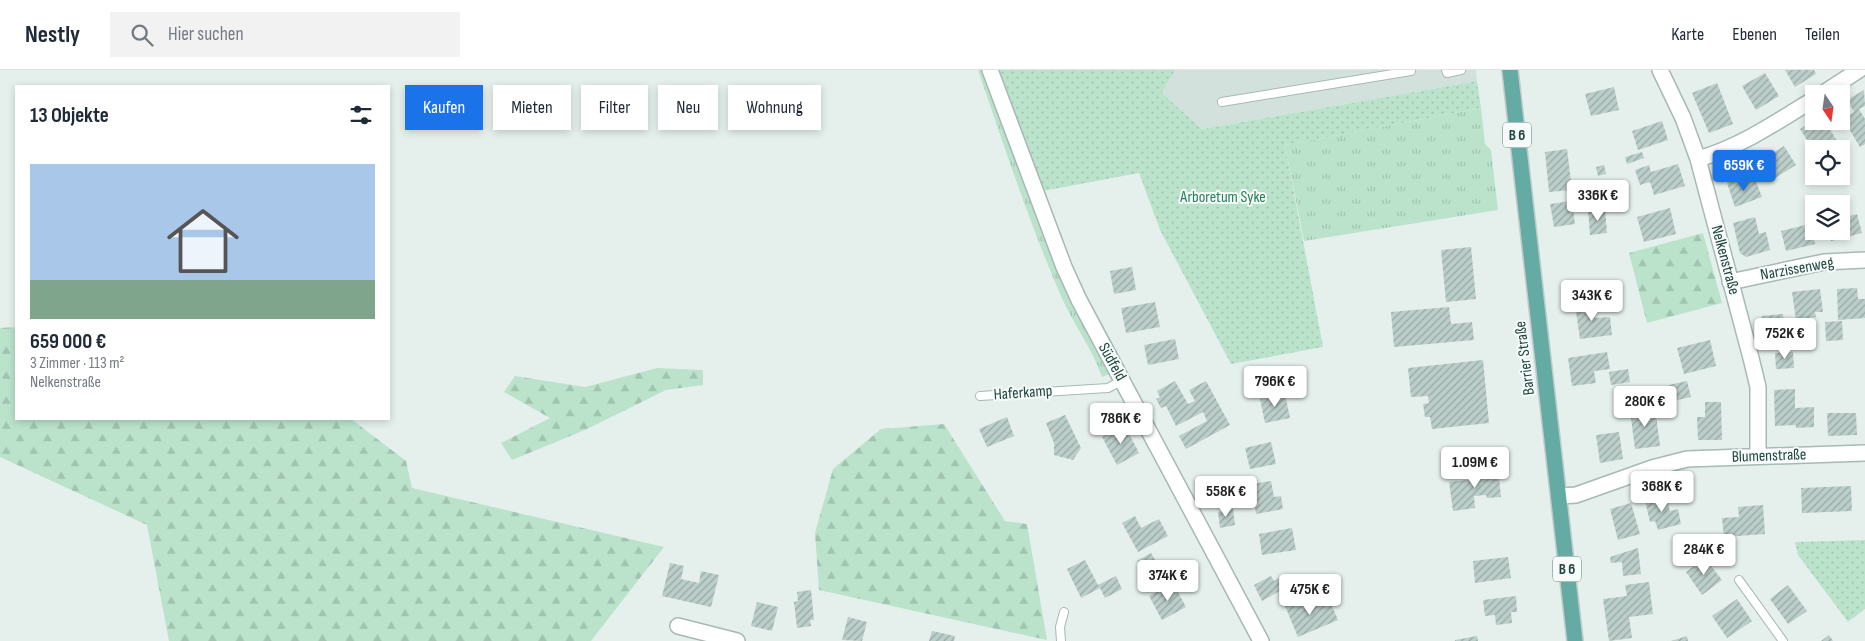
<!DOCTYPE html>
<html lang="de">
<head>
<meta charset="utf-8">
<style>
	:root { --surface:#fff; --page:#f2f2f3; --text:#1f2937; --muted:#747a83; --line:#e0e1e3; --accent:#1a73e8 }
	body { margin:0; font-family:"Sofia Sans Condensed",sans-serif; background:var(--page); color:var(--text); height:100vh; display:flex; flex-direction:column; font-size:19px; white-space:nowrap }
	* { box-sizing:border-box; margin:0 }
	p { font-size:16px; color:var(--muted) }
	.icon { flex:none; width:28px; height:28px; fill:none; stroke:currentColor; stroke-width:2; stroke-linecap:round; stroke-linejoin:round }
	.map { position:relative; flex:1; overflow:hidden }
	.details { position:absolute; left:15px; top:15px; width:375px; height:335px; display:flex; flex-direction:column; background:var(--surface); border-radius:0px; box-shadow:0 2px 8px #0003 }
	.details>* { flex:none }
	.hud { position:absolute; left:405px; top:15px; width:475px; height:45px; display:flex; gap:10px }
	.needle { width:32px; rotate:167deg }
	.fabs { position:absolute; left:1805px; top:15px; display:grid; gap:10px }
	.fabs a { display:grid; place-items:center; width:45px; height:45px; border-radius:0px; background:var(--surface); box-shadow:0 2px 8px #0003; font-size:25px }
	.price { position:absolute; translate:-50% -42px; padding:0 11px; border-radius:5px; background:#fff; color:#222; font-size:16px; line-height:32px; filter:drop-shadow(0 1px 2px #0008) }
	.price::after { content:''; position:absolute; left:50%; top:30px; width:15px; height:11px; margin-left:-8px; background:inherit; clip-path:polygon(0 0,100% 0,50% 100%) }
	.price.on { background:var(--accent); color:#fff }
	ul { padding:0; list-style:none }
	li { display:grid; align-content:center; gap:10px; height:265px; padding:0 15px }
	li+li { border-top:1px solid var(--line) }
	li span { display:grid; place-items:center; height:155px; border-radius:0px; color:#555 }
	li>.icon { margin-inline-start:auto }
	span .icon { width:90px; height:90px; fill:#fffc; stroke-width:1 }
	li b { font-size:21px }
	h2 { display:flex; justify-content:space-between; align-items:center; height:60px; padding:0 15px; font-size:21px }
	.chip { padding:0 18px; border-radius:0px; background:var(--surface); box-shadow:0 2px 8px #0003; font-size:18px; line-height:45px }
	.chip.on { background:var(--accent); color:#fff }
	header { display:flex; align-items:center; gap:30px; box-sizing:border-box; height:70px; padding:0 25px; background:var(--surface); border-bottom:1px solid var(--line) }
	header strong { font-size:24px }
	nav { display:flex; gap:28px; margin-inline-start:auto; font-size:18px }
	.search { width:350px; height:45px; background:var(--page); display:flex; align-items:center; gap:12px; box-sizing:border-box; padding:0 18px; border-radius:0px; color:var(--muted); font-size:19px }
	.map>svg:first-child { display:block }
</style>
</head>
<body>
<header>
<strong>Nestly</strong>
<div class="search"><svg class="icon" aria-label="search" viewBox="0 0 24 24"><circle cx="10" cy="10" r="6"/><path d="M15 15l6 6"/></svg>Hier suchen</div>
<nav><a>Karte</a><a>Ebenen</a><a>Teilen</a></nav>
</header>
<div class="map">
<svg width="1865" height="571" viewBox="0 0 1865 571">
	<defs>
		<pattern id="grass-tufts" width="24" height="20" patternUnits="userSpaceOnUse" patternTransform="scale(1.25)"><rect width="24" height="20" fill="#bbe3cc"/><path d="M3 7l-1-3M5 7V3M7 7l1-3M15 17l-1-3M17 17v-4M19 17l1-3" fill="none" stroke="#a0c4b0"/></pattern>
		<pattern id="forest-firs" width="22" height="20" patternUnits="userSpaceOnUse" patternTransform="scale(1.25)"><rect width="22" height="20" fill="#bbe3cc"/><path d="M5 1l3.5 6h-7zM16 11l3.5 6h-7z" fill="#a0c4b0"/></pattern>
		<pattern id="park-dots" width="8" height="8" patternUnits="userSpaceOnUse" patternTransform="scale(1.25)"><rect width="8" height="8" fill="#bbe3cc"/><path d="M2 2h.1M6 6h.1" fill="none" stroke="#a0c4b0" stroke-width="1.8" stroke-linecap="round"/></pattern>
		<pattern id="building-hatch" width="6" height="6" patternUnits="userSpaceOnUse" patternTransform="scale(1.25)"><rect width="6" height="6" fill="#bccec9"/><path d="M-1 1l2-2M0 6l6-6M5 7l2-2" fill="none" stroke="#98a9a5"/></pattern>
	</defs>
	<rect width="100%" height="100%" fill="#e5f0ec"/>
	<path fill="#d3e1dc" d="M 1175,0 L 1476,0 L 1477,11 L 1202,59 L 1162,23 Z"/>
	<path fill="url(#grass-tufts)" d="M 978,0 L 999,0 L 1073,200 L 1126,298 L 1102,307 C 1092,278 1073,254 1061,226 C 1029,152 1004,76 978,0 Z
		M 1481,38 L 1485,74 L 1491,80 L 1498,140 L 1304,171 L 1285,75 Z"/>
	<path fill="url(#forest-firs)" d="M 1703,163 L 1722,233 L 1647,253 L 1629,183 Z
		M 16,257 L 16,349 L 351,349 L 406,391 L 412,418 L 664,477 L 591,571 L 169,571 L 147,455 L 0,387 L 0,258 Z
		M 657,298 L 703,300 L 703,315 L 666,320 L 585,360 L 512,390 L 501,373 L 550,348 L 504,322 L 515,306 L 585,317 Z
		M 944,354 L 1005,451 L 1027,454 L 1047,570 L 819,520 L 815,463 L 833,399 L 881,359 Z"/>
	<path fill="url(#park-dots)" d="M 999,0 L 1175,0 L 1162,23 L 1202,59 L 1477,11 L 1481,38 L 1285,75 L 1323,277 L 1231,294 L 1160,160 L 1139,103 L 1043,121 Z
		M 1865,470 L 1865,539 L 1848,552 L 1798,485 L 1795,472 Z"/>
	<path fill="url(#building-hatch)" d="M 1785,0 L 1814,0 L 1816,4 L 1795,17 Z
		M 1765,3 L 1779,26 L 1756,40 L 1742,16 Z
		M 1717,13 L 1733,54 L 1709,63 L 1692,23 Z
		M 1614,17 L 1619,40 L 1591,46 L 1585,24 Z
		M 1864,20 L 1865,36 L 1859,39 L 1865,49 L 1865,74 L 1860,77 L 1843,49 L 1854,42 L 1847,30 Z
		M 1662,51 L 1668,70 L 1638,80 L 1632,61 Z
		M 1813,51 L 1820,51 L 1826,60 L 1829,58 L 1840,76 L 1837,79 L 1814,79 L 1814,81 L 1800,59 Z
		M 1784,76 L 1796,95 L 1775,108 L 1763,89 Z
		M 1567,79 L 1572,120 L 1549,122 L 1545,82 Z
		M 1642,82 L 1644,88 L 1627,94 L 1625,87 Z
		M 1678,94 L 1685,116 L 1654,125 L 1650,112 L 1640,115 L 1635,100 L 1649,95 L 1651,102 Z
		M 1604,95 L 1606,104 L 1598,106 L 1596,97 Z
		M 1738,109 L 1740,115 L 1755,109 L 1762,127 L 1735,137 L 1727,113 Z
		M 1610,111 L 1611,121 L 1597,123 L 1596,113 Z
		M 1572,131 L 1575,154 L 1554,157 L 1550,134 Z
		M 1814,137 L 1814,155 L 1811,155 L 1815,174 L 1786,181 L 1781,161 L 1809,154 L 1805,139 Z
		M 1670,138 L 1676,164 L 1644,172 L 1637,147 Z
		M 1605,139 L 1607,163 L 1590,165 L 1588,141 Z
		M 1857,144 L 1862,163 L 1831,171 L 1829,161 L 1841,161 L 1841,148 Z
		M 1755,147 L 1759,164 L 1766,162 L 1770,180 L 1746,187 L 1740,183 L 1733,153 Z
		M 1471,177 L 1476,229 L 1446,232 L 1441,180 Z
		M 1132,197 L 1136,220 L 1114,224 L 1110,201 Z
		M 1857,218 L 1858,229 L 1865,229 L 1865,248 L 1838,250 L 1837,219 Z
		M 1820,219 L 1823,242 L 1815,242 L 1816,247 L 1796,250 L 1792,222 Z
		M 1155,232 L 1160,257 L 1126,263 L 1121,238 Z
		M 1593,232 L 1595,248 L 1610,247 L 1612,265 L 1580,269 L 1575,235 Z
		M 1449,237 L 1451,254 L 1472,252 L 1474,270 L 1394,277 L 1391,242 Z
		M 1783,244 L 1785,274 L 1765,276 L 1762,246 Z
		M 1842,251 L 1843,270 L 1826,271 L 1825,252 Z
		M 1175,269 L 1179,289 L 1148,295 L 1144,275 Z
		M 1710,270 L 1716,296 L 1684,304 L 1677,278 Z
		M 1607,282 L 1610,299 L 1594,301 L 1596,313 L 1572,316 L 1568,288 Z
		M 1793,282 L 1794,298 L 1776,299 L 1775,283 Z
		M 1483,290 L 1489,353 L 1432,359 L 1430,347 L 1425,347 L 1423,334 L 1429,333 L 1428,326 L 1411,327 L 1408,298 Z
		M 1628,299 L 1630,312 L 1611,315 L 1609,302 Z
		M 1175,311 L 1188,334 L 1195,331 L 1189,320 L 1206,311 L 1230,355 L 1186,379 L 1179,366 L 1207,351 L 1203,342 L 1176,356 L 1166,336 L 1161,338 L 1156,329 L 1160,327 L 1157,321 Z
		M 1687,311 L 1691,327 L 1673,331 L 1669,315 Z
		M 1795,319 L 1795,338 L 1814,337 L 1814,357 L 1796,358 L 1796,355 L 1775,356 L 1774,320 Z
		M 1285,324 L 1290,348 L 1265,353 L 1260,329 Z
		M 1705,332 L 1721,332 L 1722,370 L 1698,370 L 1697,347 L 1705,347 Z
		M 1655,337 L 1660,376 L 1635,379 L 1630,341 Z
		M 1827,343 L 1856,343 L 1857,365 L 1828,366 Z
		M 1065,345 L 1081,378 L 1073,390 L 1054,385 L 1054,373 L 1046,353 Z
		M 1007,347 L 1014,366 L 987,377 L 979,359 Z
		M 1124,354 L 1139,383 L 1117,395 L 1102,367 Z
		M 1619,362 L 1623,389 L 1600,393 L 1596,365 Z
		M 1271,372 L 1276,394 L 1250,399 L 1245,378 Z
		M 1498,398 L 1501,427 L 1487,428 L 1486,425 L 1474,426 L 1475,438 L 1453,441 L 1449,412 L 1477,409 L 1476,401 Z
		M 1271,411 L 1274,427 L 1281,426 L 1283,439 L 1256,444 L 1251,414 Z
		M 1851,416 L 1852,441 L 1802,443 L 1801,418 Z
		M 1666,426 L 1670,441 L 1678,439 L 1681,454 L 1658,460 L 1655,451 L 1650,452 L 1645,431 Z
		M 1631,433 L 1640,464 L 1618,470 L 1610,439 Z
		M 1763,435 L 1765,464 L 1724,467 L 1722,448 L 1739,447 L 1738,437 Z
		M 1233,439 L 1235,455 L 1220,458 L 1218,442 Z
		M 1135,446 L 1141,458 L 1159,449 L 1168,466 L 1138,482 L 1122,453 Z
		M 1292,458 L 1296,480 L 1262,485 L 1259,464 Z
		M 1638,478 L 1641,504 L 1623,506 L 1622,492 L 1611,493 L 1610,487 Z
		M 1151,483 L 1160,498 L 1145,506 L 1137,491 Z
		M 1508,487 L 1511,508 L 1475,513 L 1473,491 Z
		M 1705,488 L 1722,510 L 1702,525 L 1686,502 Z
		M 1085,490 L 1098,515 L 1116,506 L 1122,519 L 1105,528 L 1100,518 L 1081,528 L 1067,499 Z
		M 670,493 L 684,496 L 681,509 L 699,513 L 701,501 L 719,505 L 711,537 L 662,526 Z
		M 1271,506 L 1274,511 L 1282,506 L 1287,517 L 1262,531 L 1254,515 Z
		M 1649,512 L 1653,544 L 1629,547 L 1632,568 L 1609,571 L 1603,529 L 1627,526 L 1625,515 Z
		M 1173,513 L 1186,537 L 1162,550 L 1149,526 Z
		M 1788,515 L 1807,541 L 1788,554 L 1770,529 Z
		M 811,520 L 814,550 L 810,550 L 811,556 L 797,558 L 794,532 L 798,531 L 797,522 Z
		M 1516,526 L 1517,542 L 1511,542 L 1512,553 L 1496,555 L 1495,545 L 1485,546 L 1483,530 Z
		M 1308,527 L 1312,536 L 1329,529 L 1338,550 L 1298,567 L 1285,536 Z
		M 1737,529 L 1752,551 L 1727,568 L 1712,546 Z
		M 757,532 L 778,537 L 772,561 L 751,556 Z
		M 848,547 L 867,552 L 862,571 L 842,570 Z
		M 932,561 L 955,566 L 954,571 L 929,571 Z
		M 1829,565 L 1833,571 L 1821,571 Z
		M 1477,566 L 1478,571 L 1455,571 L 1455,570 Z
		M 1687,566 L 1688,571 L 1671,571 Z"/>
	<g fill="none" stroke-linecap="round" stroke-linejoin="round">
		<g stroke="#a6b9b5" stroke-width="10">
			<path id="service" d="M 1446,0 L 1447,3 L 1461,0
				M 1222,32 L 1411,1
				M 980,326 L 1108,318 L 1123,310
				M 1739,510 L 1783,571
				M 1061,571 L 1060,557 L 1064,542"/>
		</g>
		<g stroke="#a6b9b5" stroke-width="18">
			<path id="minor" d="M 990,0 L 1064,197 L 1079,230 L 1261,571
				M 1660,0 L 1683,48 L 1698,89 L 1751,288 L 1758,317 L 1758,386
				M 1822,24 L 1859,0
				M 1698,89 C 1740,77 1777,52 1814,29
				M 1730,212 L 1824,192 L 1865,190
				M 1559,426 L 1576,425 L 1652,398 L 1687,389 L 1865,383
				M 678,556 L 737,571"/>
		</g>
		<g stroke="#c1cbca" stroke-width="18">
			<path id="primary" d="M 1510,0 L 1575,571"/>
		</g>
		<use href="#service" stroke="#fff" stroke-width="8"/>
		<use href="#minor" stroke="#fff" stroke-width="15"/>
		<use href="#primary" stroke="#64aba3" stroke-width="15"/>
	</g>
	<g text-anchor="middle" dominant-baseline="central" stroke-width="4" stroke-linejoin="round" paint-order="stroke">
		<g fill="#f6fbf9" stroke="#617c78" stroke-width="1">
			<rect x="1503" y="52.5" width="28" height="25" rx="4"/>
			<rect x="1553" y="486.5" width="28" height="25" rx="4"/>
		</g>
		<g font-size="15" font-weight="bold" fill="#214540">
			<text x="1517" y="65">B 6</text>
			<text x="1567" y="499">B 6</text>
		</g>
		<g font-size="16" fill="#258157" stroke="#f6fbf9">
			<text x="1223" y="127">Arboretum Syke</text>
		</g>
		<g font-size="16" fill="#214540" stroke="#f6fbf9">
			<text transform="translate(1725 190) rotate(75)">Nelkenstraße</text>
			<text transform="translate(1797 199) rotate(-10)">Narzissenweg</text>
			<text transform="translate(1525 288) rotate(-97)">Barrier Straße</text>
			<text transform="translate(1112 292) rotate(61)">Südfeld</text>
			<text transform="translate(1023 323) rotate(-4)">Haferkamp</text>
			<text transform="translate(1769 386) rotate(-2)">Blumenstraße</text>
		</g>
	</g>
</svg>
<div class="fabs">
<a><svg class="needle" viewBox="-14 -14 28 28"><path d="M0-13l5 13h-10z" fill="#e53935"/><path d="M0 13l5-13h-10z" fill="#747a83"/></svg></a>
<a><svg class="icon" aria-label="locate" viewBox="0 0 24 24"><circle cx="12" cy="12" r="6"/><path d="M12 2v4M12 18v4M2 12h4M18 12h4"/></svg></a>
<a><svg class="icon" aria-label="layers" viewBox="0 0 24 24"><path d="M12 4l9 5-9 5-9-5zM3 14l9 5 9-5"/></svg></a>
</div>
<b class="price on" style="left:1744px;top:122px">659K €</b>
<b class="price" style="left:1598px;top:152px">336K €</b>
<b class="price" style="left:1592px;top:252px">343K €</b>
<b class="price" style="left:1785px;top:290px">752K €</b>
<b class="price" style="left:1275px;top:338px">796K €</b>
<b class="price" style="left:1645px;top:358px">280K €</b>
<b class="price" style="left:1121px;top:375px">786K €</b>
<b class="price" style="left:1475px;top:419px">1.09M €</b>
<b class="price" style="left:1662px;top:443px">368K €</b>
<b class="price" style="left:1226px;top:448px">558K €</b>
<b class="price" style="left:1704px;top:506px">284K €</b>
<b class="price" style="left:1168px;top:532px">374K €</b>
<b class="price" style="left:1310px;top:546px">475K €</b>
<div class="hud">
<a class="chip on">Kaufen</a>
<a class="chip">Mieten</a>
<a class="chip">Filter</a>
<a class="chip">Neu</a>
<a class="chip">Wohnung</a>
</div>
<section class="details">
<h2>13 Objekte<svg class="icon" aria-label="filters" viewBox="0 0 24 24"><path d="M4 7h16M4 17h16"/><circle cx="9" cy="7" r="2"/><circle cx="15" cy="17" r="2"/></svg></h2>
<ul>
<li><span style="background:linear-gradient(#a9c7e8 75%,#7fa58c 0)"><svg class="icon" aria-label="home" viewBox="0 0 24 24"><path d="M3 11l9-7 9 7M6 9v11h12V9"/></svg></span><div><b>659 000 €</b><p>3 Zimmer · 113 m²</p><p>Nelkenstraße</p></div></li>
</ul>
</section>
</div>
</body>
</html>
